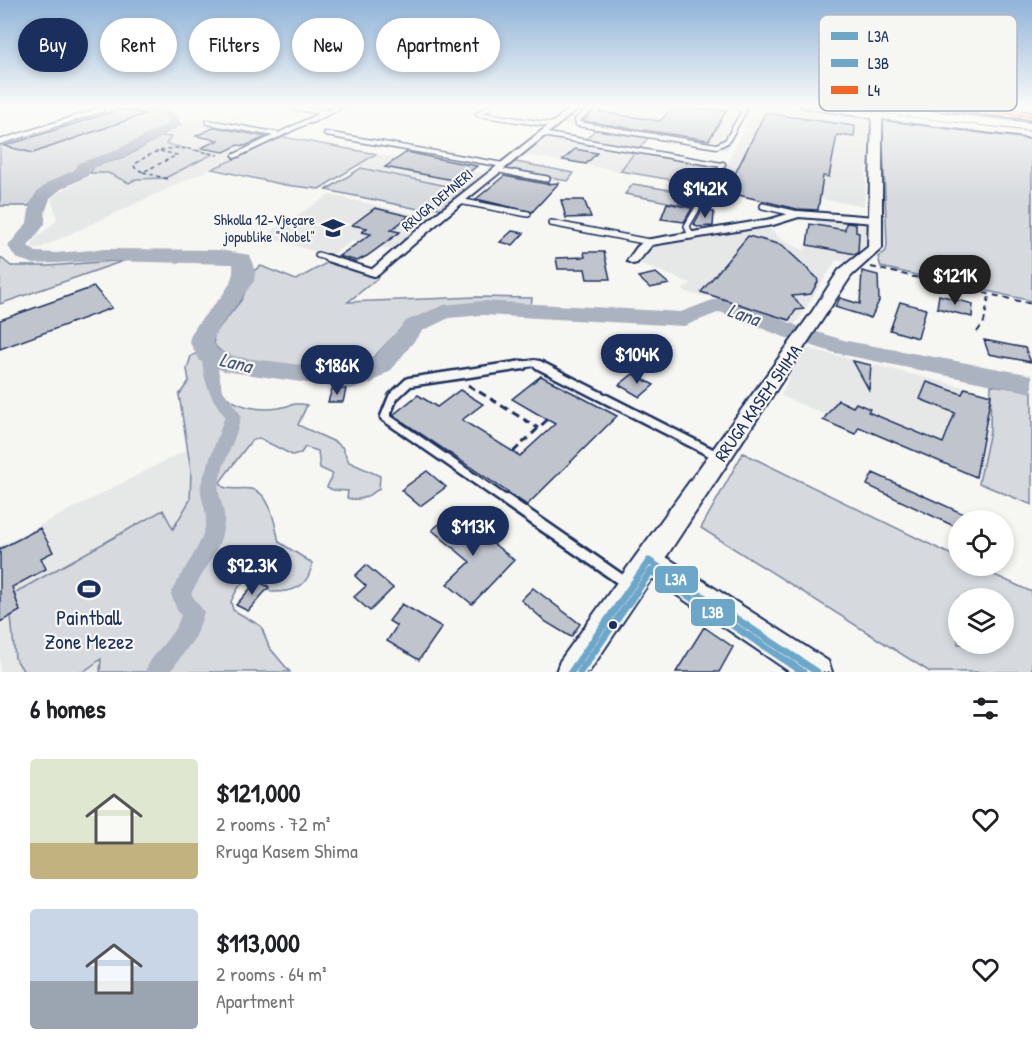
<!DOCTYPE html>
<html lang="en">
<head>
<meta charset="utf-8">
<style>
	:root { --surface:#fff; --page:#f6f6f6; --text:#202124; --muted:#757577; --accent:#1b2f5e }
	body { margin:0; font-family:"Patrick Hand",sans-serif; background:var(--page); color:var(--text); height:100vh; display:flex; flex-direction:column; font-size:22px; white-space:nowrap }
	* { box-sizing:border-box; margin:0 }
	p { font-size:20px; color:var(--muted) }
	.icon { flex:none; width:33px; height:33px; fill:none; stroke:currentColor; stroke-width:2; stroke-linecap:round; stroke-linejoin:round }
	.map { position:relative; height:672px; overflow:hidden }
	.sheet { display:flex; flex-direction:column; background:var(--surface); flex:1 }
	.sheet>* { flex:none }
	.guide { position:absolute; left:18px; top:18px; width:600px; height:54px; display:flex; gap:12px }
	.fabs { position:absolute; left:948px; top:510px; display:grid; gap:12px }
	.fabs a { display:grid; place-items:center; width:66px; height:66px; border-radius:50%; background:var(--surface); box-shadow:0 3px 9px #0003; font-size:30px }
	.price { position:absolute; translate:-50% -51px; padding:0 14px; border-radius:21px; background:var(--accent); color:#fff; font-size:20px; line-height:39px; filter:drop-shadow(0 2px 3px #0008) }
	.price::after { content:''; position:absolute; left:50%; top:36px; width:18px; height:14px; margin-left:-9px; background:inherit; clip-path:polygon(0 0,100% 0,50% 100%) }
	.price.selected { background:#222; color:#fff }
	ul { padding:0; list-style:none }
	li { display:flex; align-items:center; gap:18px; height:150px; padding:0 30px }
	li span { display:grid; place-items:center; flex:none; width:168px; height:120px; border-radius:6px; color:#555 }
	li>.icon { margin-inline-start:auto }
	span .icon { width:72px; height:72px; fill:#fffc; stroke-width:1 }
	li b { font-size:26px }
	h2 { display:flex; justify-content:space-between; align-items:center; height:72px; padding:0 30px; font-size:26px }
	.chip { padding:0 21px; border-radius:27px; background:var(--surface); box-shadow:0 3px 9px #0003; font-size:21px; line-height:54px }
	.chip.selected { background:var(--accent); color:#fff }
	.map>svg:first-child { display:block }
</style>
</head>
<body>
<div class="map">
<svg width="1032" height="672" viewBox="0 0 1032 672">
	<rect width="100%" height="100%" fill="#f6f6f2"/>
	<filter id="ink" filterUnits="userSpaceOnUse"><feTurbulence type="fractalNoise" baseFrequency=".0167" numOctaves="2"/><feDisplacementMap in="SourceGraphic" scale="12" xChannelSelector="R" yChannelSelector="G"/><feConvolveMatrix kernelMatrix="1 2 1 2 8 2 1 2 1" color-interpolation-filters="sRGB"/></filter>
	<g filter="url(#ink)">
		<path fill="#e6e7e7" d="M 580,107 L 750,107 L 727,150 L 559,124 Z
			M 755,107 L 791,107 L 870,117 L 864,206 L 718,182 Z
			M 234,113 L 247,114 L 231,122 L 283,131 L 305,121 L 311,122 L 38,249 L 32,247 L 34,240 L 55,222 L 57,216 L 51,200 L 54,195 L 96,173 L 90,173 L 94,166 L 123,158 L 178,129 L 189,118 L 216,120 Z
			M 543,136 L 718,166 L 707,186 L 521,154 Z
			M 376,154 L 485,174 L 468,188 L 356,166 Z
			M 330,195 L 431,218 L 393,250 L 353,240 L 330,256 L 263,236 Z
			M 816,217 L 869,224 L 865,250 L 851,263 L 836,260 L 795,325 L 719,298 L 696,295 L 682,290 L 691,283 L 641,264 L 639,260 L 645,250 L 660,243 L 759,226 L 773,231 L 779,238 L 805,251 L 810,224 L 815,225 Z
			M 806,348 L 996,395 L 980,479 L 781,396 L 793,368 Z
			M 188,449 L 191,471 L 190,500 L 102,659 L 100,672 L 0,672 L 0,546 Z"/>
		<path fill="#d6d9dd" stroke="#78849e" stroke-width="1.5" fill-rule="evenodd" d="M 99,107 L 158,111 L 166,114 L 172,124 C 162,139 100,159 81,166 C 76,176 42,190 29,206 L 0,206 L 0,139 Z
			M 882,118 L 1032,137 L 1032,301 L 881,267 L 878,257 L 886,251 L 887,245 Z
			M 595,130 L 648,138 L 639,149 L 585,140 Z
			M 162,136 L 171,137 L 166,144 L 213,154 L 165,178 L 136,179 L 129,183 L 108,173 L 90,173 L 94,166 L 123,158 Z
			M 283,137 L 376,154 L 319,189 L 285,185 L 212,169 Z
			M 635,152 L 718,166 L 707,186 L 620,171 Z
			M 511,161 L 574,173 L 568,181 L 502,170 Z
			M 361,168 L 466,190 L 443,209 L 434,207 L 428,211 L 326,190 Z
			M 633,184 L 701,195 L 694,207 L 625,194 Z
			M 0,257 L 11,266 L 48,266 L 126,260 L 0,304 Z
			M 330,261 L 379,277 L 348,302 L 477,297 L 532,298 L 531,306 C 483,305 435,299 396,334 C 383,346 372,363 355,369 C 332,377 259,361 232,357 C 221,353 211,347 214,334 L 242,299 L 253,271 L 261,266 L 296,280 Z
			M 198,353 C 214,356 220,377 221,392 C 235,407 259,411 279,408 C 289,406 296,402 307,405 L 298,425 L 337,443 L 342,447 L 349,462 L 380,476 L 379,489 C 368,496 360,502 347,498 L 348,491 L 333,490 L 327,487 L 333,474 L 320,468 L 318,451 L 305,447 L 301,453 L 292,455 L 259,438 L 251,441 L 220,482 L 223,487 C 233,491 241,487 251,489 C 271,492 275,526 279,542 L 312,563 C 309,588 293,592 271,592 L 267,586 L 268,577 C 248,571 238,585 231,602 L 233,610 L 261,626 L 269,647 L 290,672 L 100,672 L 101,659 L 83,672 L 24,672 L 15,658 L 9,596 L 163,510 L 173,529 L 190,500 L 191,471 L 179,395 L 189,381 L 187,369 L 191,356 Z
			M 991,385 L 1032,391 L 1032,505 L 979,483 L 990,431 Z
			M 743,453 L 958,558 L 958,566 L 975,566 L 1032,592 L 1032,672 L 930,672 L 701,528 ZM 958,598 L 1004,598 L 1004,644 L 958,644 Z"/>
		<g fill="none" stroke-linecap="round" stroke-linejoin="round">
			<path fill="#abb2c0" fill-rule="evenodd" d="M 209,351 L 216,355 L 221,388 L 241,415 C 237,438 224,459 219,481 C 216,496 226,508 224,522 C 222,549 203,571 191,594 L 204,612 L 196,636 L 170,672 L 145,672 C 153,651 175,637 181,615 L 177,610 L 171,594 C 181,570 203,548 206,521 C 207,508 199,497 201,484 L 225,416 C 209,396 203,380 202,355 Z"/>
			<path fill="#abb2c0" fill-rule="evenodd" d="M 138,107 C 161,107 173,101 182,126 L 122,158 L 90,169 L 88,176 L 61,189 L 50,198 L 45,213 L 45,224 L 28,246 L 36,252 L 56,253 L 105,249 L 219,250 L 250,255 L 255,273 L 254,281 L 215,334 L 213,341 L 218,350 L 237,357 L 350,371 L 374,357 L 406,321 L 444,305 L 483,301 L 681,312 L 718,298 L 739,302 L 800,327 L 847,341 L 1032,375 L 1032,393 L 835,353 L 784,337 L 720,312 L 684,326 L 483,315 L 449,318 L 422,331 L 392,369 L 371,383 L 350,389 L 224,371 L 200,361 L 189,341 C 197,313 237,294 233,264 L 105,261 L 34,264 L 16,258 L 8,246 L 27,223 L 30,204 L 36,193 L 49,182 L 74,170 L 78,163 L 112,152 L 168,124 L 165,116 L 140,110 Z"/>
		</g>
		<path fill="#c0c4cd" stroke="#1b2f5e" stroke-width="1.5" d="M 597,107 L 605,107 L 600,112 L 660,121 L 673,107 L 727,110 L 709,140 L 583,121 Z
			M 121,109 L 145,114 L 33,153 L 4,146 Z
			M 765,113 L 855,126 L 854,137 L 837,135 L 829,177 L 823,176 L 818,210 L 797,209 L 726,192 Z
			M 215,127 L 266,137 L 245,146 L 238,145 L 224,152 L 201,148 L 218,140 L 196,136 Z
			M 575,149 L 597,153 L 586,164 L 563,160 Z
			M 407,152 L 434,158 L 477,166 L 458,181 L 385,167 Z
			M 504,176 L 546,184 L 559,183 L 532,212 L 476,199 Z
			M 561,200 L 584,200 L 591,217 L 566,218 Z
			M 667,203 L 692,208 L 684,222 L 661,219 Z
			M 375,208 L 409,216 L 391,230 L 400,232 L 367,256 L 357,261 L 339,256 L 371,234 L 362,232 L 367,228 L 352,225 Z
			M 702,210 L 714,212 L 713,226 L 697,227 L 694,224 Z
			M 846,223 L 856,224 L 856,232 L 859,233 L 858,252 L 855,254 L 807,245 L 810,224 L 845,230 Z
			M 512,231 L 524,233 L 513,245 L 500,242 Z
			M 748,236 L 782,245 L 817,278 L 818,282 L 811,294 L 792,296 L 804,309 L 796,310 L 789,320 L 701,292 Z
			M 584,252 L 604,252 L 610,279 L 587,279 L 585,269 L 558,269 L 556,258 L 585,257 Z
			M 862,271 L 878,275 L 879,301 L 871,318 L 835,307 L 840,298 L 860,304 Z
			M 656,273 L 669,284 L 650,288 L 638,277 Z
			M 94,287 L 112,308 L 0,349 L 0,320 Z
			M 939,295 L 973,304 L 972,317 L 937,308 Z
			M 900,302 L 926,309 L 918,338 L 890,330 Z
			M 984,340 L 1025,348 L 1031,362 L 989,354 Z
			M 853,361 L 871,365 L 869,390 Z
			M 633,374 L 654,385 L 640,397 L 619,385 Z
			M 541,376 L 617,416 L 527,505 L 393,415 L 418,395 L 437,407 L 460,390 L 483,404 L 462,420 L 520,456 L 555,424 L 512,399 Z
			M 927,382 L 962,394 L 965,388 L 991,395 L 976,477 L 859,427 L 855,434 L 823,420 L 838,400 L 853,407 L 856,403 L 870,409 L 868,412 L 943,443 L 955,413 L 920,399 Z
			M 332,389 L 346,389 L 343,402 L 328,402 Z
			M 427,471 L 446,487 L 420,506 L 401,490 Z
			M 873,473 L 977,520 L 958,520 L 958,528 L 867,485 Z
			M 454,512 L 514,560 L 472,604 L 447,584 L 470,562 L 432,530 Z
			M 40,528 L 53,552 L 41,558 L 46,569 L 12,587 L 20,611 L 0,622 L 0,549 Z
			M 366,565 L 393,588 L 370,611 L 354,597 L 366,586 L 355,576 Z
			M 257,581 L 269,587 L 248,611 L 236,605 Z
			M 533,588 L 580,624 L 571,637 L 546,622 L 521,600 Z
			M 402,604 L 442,627 L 419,660 L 387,641 L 397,626 L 389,621 Z
			M 704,627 L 733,647 L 719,672 L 676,672 Z"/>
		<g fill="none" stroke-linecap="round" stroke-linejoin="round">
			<g stroke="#1b2f5e" stroke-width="7">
				<path id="lane-far4" d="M 292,107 L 326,113
					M 489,107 L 478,114 L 552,125
					M 593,107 L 577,120 L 578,124 L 717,146 L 727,141 L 744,111 L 738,107
					M 208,122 L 280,135
					M 326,134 L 503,165
					M 542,134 L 722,165
					M 0,142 L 101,110
					M 235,156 L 308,121
					M 497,170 L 522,175
					M 717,175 L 723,164"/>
			</g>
			<g stroke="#1b2f5e" stroke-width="8">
				<path id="lane-far3" d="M 514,173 L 547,179
					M 459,201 L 528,214
					M 763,206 L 798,214
					M 551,223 L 649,242
					M 691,236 L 687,226 L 718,173
					M 318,255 L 331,259"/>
			</g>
			<g stroke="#1b2f5e" stroke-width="10">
				<path id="lane-far2" d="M 327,258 L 374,273
					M 513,366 L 535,363 L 541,366"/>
			</g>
			<g stroke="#1b2f5e" stroke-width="13">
				<path id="lane-far1" d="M 539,365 L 718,456
					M 508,502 L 385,417 L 393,397 L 409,382 L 523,365"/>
			</g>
			<g stroke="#1b2f5e" stroke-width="15">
				<path id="lane" d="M 506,500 L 626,583"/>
			</g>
			<g stroke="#1b2f5e" stroke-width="4">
				<path id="street" d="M 333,107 L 343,107 L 311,123 L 304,121 Z
					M 572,107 L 580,107 L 444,218 L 378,275 L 370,275 L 368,273 L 370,271 L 436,214 Z
					M 798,211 L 875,217 L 880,220 L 875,223 L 799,217 L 773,225 L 652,245 L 637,263 L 633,264 L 627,261 L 637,247 L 645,240 L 771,219 Z"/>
			</g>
			<g stroke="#1b2f5e" stroke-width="4">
				<path id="secondary" d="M 801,107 L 828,107 L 1032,132 L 1032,138 L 882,119 L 882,248 L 851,276 L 666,557 L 828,661 L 832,672 L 790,672 L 652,578 L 589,672 L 556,672 L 560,661 L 812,312 L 839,270 L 868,247 L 872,118 Z
					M 944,107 L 974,107 L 1032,113 L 1032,119 L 949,110 Z"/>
			</g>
			<g stroke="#1b2f5e" stroke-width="4">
				<path id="highway" d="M 857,107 L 894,107 L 1032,123 L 1032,131 L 863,111 Z"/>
			</g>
			<path stroke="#1b2f5e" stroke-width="1.5" stroke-dasharray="4 3" stroke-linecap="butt" d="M 160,151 L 177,155 L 143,172 L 135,168 L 134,165 C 164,142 183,147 218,155
				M 143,172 L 167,179"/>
			<path stroke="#1b2f5e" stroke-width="2" stroke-dasharray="6 4.5" stroke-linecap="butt" d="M 871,267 L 1032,304
				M 977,332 L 984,322 L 989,296"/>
			<path stroke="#1b2f5e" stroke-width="3" stroke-dasharray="8 5" stroke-linecap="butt" d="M 468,385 L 538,428
				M 513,452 L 547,420"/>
			<use href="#lane-far4" stroke="#f6f6f2" stroke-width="4"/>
			<use href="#lane-far3" stroke="#f6f6f2" stroke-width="5"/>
			<use href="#lane-far2" stroke="#f6f6f2" stroke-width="6"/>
			<use href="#lane-far1" stroke="#f6f6f2" stroke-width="8"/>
			<use href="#lane" stroke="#f6f6f2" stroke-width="10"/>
			<use href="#street" fill="#f6f6f2" fill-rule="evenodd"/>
			<use href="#secondary" fill="#f6f6f2" fill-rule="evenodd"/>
			<use href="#highway" fill="#f6f6f2" fill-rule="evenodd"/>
			<g stroke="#f6f6f2" stroke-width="11">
				<path id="bus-1" d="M 571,672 L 649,561 L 817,672"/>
			</g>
			<g stroke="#f6f6f2" stroke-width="11">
				<path id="bus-2" d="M 580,672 L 651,571 L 803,672"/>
			</g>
			<g stroke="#f6f6f2" stroke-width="6">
				<path id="bus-3" d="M 949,107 L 1032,116"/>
			</g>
			<use href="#bus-1" stroke="#6ca7ca" stroke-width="7"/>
			<use href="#bus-2" stroke="#6ca7ca" stroke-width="7"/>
			<use href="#bus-3" stroke="#f26522" stroke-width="3"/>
		</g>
	</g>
	<linearGradient id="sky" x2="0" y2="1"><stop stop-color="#8fb3d8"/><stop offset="0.53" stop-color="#fbfbf9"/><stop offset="1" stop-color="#fbfbf9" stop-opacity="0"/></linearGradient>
	<rect width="1032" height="201" fill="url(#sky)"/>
	<defs>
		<g id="school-bare" transform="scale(1.8)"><path d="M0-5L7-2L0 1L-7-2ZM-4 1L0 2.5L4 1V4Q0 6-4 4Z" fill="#1b2f5e" stroke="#f6f6f2" stroke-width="2.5" paint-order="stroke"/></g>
		<g id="stadium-bare" transform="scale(1.8)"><path d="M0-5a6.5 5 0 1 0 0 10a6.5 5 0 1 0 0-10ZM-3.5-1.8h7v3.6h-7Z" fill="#1b2f5e" stroke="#f6f6f2" stroke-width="2.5" paint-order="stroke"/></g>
	</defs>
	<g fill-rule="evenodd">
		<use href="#school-bare" x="333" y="228"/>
		<use href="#stadium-bare" x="89" y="589"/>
	</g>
	<circle fill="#1b2f5e" stroke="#f6f6f2" stroke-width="2" cx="613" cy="625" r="5"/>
	<g text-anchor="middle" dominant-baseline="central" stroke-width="4.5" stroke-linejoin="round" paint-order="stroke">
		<g font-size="15" fill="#1b2f5e" stroke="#f6f6f2">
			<text transform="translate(437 200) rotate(-40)">RRUGA DEMNERI</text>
		</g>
		<g font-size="15" fill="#1b2f5e" stroke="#f6f6f2" text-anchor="end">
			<text x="315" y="219">Shkolla 12-Vjeçare<tspan x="315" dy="17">jopublike "Nobel"</tspan></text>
		</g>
		<g font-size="18" fill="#1b2f5e" stroke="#f6f6f2">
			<text transform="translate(758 403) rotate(-55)">RRUGA KASEM SHIMA</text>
		</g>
		<g font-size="20" font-style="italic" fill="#46567b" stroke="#f6f6f2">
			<text transform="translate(744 314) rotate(19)">Lana</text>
			<text transform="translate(236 362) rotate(14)">Lana</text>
		</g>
		<g font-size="21" fill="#1b2f5e" stroke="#f6f6f2">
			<text x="89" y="617">Paintball<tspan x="89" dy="24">Zone Mezez</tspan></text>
		</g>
	</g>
	<rect x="819" y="15" width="198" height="96" rx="9" fill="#f6f6f2" stroke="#b4bac6" stroke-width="1.5"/>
	<rect x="831" y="32" width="27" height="8" fill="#6ca7ca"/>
	<rect x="831" y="59" width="27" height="8" fill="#6ca7ca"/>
	<rect x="831" y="86" width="27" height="8" fill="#f26522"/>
	<g font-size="16" fill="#1b2f5e">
		<text x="868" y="42">L3A</text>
		<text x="868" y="69">L3B</text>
		<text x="868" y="96">L4</text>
	</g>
	<g stroke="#f6f6f2" stroke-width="2">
		<rect x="654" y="565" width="45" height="29" rx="6" fill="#6ca7ca"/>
		<rect x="690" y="598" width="46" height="29" rx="6" fill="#6ca7ca"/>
	</g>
	<g font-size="16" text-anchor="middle" font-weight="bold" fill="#fff">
		<text x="676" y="585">L3A</text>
		<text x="713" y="618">L3B</text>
	</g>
</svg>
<div class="fabs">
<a><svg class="icon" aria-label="locate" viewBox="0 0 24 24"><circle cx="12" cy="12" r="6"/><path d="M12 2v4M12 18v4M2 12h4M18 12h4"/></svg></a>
<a><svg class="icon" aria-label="layers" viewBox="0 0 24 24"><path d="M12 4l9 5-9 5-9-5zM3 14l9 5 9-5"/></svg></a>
</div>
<b class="price" style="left:705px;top:219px">$142K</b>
<b class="price selected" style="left:955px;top:306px">$121K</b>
<b class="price" style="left:637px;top:385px">$104K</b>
<b class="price" style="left:337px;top:396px">$186K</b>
<b class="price" style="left:473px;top:557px">$113K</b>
<b class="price" style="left:252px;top:596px">$92.3K</b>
<div class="guide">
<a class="chip selected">Buy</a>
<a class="chip">Rent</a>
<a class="chip">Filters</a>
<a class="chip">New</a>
<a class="chip">Apartment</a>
</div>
</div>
<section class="sheet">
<h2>6 homes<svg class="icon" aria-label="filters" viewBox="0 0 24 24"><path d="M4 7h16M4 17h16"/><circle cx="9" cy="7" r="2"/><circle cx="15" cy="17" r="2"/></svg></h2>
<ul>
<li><span style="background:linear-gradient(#dfe7d0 70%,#c2b280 0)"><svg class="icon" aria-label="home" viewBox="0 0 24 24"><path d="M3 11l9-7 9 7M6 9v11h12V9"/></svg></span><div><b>$121,000</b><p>2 rooms · 72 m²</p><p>Rruga Kasem Shima</p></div><svg class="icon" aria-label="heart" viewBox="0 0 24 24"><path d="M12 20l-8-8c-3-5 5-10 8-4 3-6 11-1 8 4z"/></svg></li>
<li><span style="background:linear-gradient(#c9d6e8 60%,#9aa5b1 0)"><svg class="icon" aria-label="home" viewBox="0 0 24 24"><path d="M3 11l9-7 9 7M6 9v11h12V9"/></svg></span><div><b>$113,000</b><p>2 rooms · 64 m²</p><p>Apartment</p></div><svg class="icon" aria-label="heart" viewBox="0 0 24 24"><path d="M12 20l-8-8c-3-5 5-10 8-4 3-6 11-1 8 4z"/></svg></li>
</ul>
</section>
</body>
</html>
